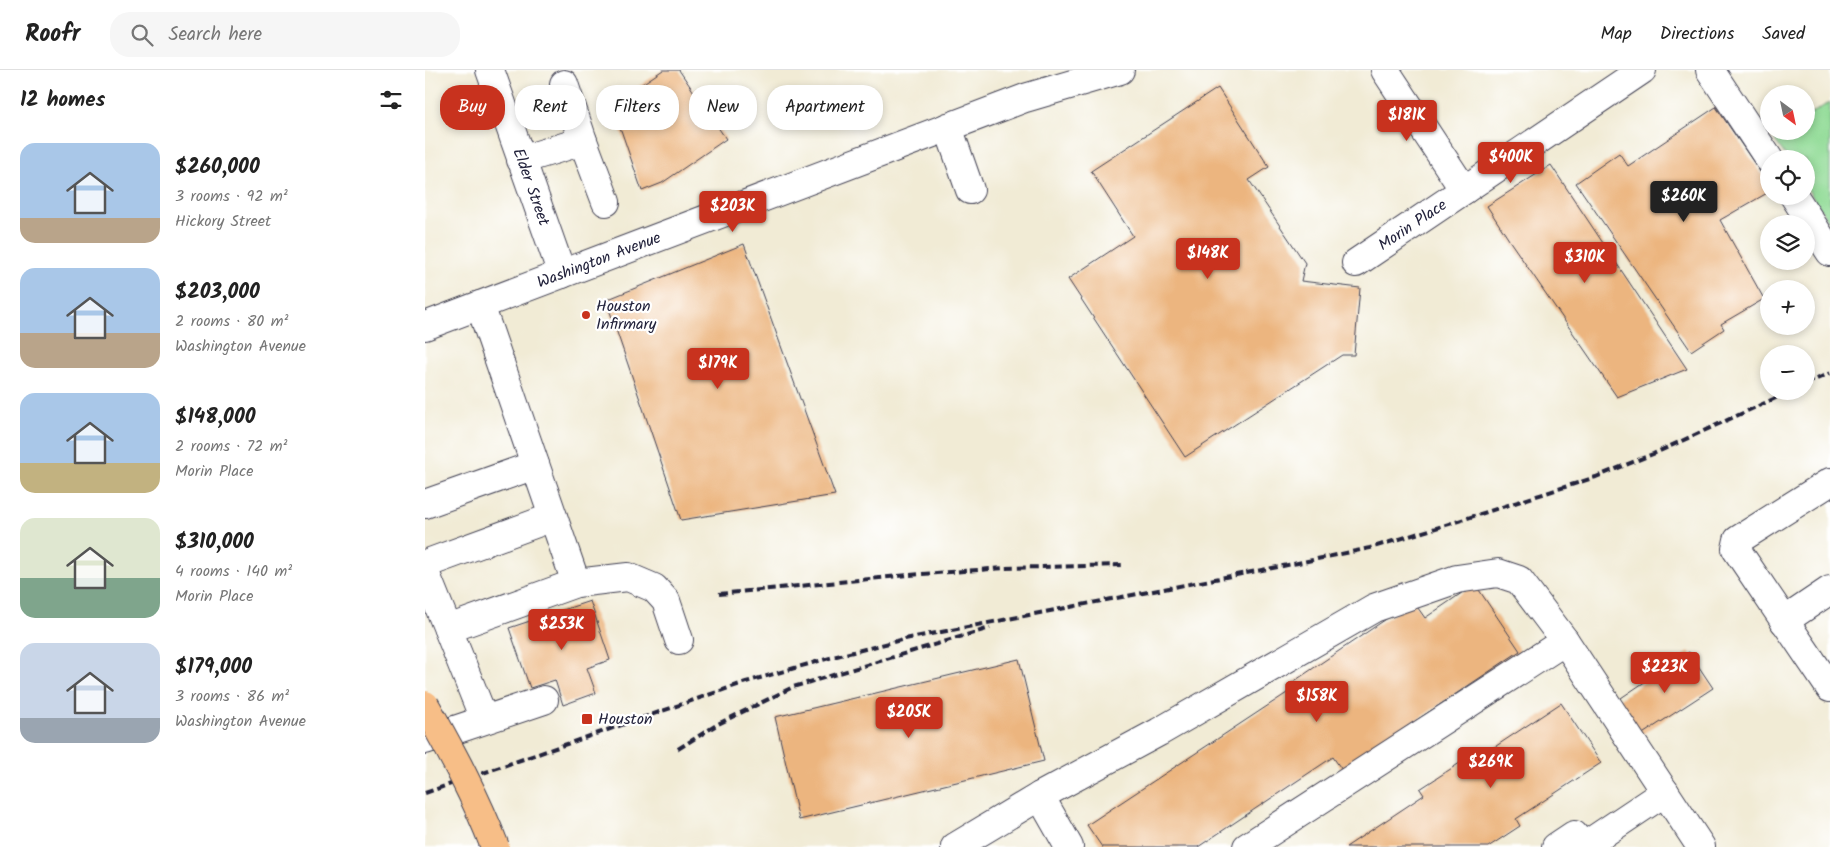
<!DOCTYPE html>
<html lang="en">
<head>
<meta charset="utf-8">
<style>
	:root { --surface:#fff; --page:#f6f6f6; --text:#222; --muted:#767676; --line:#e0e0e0; --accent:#c8321e }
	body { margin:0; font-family:Kalam,sans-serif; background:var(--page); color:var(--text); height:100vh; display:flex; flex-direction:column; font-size:19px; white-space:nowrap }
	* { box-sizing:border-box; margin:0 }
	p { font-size:16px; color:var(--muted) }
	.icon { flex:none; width:28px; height:28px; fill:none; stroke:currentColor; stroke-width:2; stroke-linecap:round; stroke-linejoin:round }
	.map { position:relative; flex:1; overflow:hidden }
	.drawer { display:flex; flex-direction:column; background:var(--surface); width:425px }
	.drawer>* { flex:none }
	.hud { position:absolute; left:15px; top:15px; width:475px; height:45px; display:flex; gap:10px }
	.needle { width:32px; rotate:147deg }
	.buttons { position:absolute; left:1335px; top:15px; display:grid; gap:10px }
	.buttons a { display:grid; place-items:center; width:55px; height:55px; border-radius:50%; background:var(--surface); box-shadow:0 2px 8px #0003; font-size:25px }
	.price { position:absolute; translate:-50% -42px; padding:0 11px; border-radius:5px; background:var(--accent); color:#fff; font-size:16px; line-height:32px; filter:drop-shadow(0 1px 2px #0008) }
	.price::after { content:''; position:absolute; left:50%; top:30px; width:15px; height:11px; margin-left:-8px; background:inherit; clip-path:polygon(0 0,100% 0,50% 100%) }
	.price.active { background:#222; color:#fff }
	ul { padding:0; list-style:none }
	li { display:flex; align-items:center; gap:15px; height:125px; padding:0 20px }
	li span { display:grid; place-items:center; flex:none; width:140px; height:100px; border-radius:15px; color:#555 }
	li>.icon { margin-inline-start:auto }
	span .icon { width:60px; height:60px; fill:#fffc; stroke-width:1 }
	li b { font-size:21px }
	h2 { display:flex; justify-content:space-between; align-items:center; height:60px; padding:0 20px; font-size:21px }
	.pill { padding:0 18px; border-radius:20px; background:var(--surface); box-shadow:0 2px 8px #0003; font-size:18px; line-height:45px }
	.pill.active { background:var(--accent); color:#fff }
	header { display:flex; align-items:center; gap:30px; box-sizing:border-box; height:70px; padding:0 25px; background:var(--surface); border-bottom:1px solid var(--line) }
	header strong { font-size:24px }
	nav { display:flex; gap:28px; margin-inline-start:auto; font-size:18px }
	.search { width:350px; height:45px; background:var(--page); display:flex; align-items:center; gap:12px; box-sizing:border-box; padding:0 18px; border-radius:20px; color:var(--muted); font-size:19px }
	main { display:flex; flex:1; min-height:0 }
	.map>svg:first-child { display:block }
</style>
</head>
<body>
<header>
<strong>Roofr</strong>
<div class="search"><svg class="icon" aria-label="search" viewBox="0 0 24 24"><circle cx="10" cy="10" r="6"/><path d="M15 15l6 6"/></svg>Search here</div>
<nav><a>Map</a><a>Directions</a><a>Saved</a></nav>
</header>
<main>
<section class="drawer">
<h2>12 homes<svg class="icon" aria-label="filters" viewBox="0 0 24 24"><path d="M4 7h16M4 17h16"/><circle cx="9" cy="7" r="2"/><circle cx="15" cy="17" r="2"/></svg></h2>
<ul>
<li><span style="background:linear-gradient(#a9c7e8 75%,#b9a48a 0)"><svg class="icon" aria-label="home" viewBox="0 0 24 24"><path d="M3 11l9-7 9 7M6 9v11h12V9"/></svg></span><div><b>$260,000</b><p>3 rooms · 92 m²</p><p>Hickory Street</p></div></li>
<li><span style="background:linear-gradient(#a9c7e8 65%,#b9a48a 0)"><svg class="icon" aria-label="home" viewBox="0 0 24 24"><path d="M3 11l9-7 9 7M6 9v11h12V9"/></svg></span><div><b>$203,000</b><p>2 rooms · 80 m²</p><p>Washington Avenue</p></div></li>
<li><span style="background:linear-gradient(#a9c7e8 70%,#c2b280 0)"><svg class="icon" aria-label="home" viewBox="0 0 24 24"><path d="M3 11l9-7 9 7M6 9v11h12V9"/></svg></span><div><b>$148,000</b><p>2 rooms · 72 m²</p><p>Morin Place</p></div></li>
<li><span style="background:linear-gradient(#dfe7d0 60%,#7fa58c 0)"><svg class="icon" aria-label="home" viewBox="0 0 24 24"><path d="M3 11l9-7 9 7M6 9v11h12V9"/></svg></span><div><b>$310,000</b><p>4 rooms · 140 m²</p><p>Morin Place</p></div></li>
<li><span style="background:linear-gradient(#c9d6e8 75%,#9aa5b1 0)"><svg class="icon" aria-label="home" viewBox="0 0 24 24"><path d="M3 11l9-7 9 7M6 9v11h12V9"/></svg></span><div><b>$179,000</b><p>3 rooms · 86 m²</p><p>Washington Avenue</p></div></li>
</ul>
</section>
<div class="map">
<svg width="1405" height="777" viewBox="0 0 1405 777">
	<rect width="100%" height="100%" fill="#fff"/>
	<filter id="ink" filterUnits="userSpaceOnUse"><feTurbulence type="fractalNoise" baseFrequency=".02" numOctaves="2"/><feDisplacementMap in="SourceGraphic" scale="10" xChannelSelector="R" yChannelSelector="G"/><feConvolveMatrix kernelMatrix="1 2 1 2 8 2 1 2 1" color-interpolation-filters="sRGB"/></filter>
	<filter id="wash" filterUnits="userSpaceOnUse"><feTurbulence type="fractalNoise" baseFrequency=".0096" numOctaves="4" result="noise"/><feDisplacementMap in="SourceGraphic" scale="20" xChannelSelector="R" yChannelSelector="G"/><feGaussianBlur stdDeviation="1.12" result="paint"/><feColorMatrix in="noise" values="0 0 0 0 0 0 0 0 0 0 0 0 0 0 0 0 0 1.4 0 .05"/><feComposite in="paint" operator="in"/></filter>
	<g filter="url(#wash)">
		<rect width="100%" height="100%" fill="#f1ebd5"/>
		<path fill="#92db97" stroke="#5a7e69" d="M 1405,32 L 1405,153 L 1381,117 L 1381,89 L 1363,89 L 1349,69 L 1361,61 L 1381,61 L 1381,47 Z"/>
		<g id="blocks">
			<path fill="#ecb57f" d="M 238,0 L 254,0 L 301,69 L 237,113 L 217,121 L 187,34 Z
				M 793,18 L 844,97 L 824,110 L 880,193 L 876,211 L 935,218 L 929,285 L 917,285 L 760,387 L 643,209 L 708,166 L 666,101 Z
				M 1291,37 L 1344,115 L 1344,122 L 1295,150 L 1339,229 L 1296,254 L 1299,259 L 1266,281 L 1151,113 L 1194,83 L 1203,96 Z
				M 1126,95 L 1262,299 L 1192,327 L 1086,173 L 1062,136 Z
				M 319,174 L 410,425 L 256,450 L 181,230 Z
				M 1050,514 L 1095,581 L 917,700 L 908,687 L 773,777 L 677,777 L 662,755 L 865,621 L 862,616 L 988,531 L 1000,548 Z
				M 165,531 L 185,590 L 162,598 L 171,623 L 138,635 L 130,610 L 105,618 L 84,558 Z
				M 1264,582 L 1288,618 L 1216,665 L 1193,630 Z
				M 594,589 L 619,691 L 374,750 L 350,647 Z
				M 1136,633 L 1176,693 L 1091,749 L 1095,756 L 1063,777 L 921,777 L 999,725 L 995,719 L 1047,685 L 1050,690 Z"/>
		</g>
	</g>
	<g filter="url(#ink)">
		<use href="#blocks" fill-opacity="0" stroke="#414052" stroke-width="1"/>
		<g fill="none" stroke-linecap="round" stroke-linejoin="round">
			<g stroke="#414052" stroke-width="30">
				<g id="minor">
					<path id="s1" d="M 65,0 L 137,204"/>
					<path d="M 960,0 L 1039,120"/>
					<path d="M 1285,0 L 1344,89"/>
					<path d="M 139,14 L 158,71 L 181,132"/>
					<path d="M 523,57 L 545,120"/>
					<path d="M 96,90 L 158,71"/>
					<path d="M 1369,126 L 1405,182"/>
					<path id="s2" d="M 931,193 L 1217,0"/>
					<path d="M 55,235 L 151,513"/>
					<path id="s3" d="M 0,256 L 600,28 L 695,0"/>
					<path d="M 1405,412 L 1313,470 L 1311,479 L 1405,618"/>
					<path d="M 0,434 L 110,395"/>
					<path d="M 0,494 L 128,447"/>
					<path d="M 0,502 L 59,649"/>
					<path d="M 1359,551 L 1405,520"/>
					<path d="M 23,559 L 151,513 L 203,507 L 229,518 L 241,531 L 254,570"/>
					<path d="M 0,670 L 119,630"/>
					<path d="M 615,726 L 644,777"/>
					<path d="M 530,777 L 615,726 L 734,662 L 949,538 L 1032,509 L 1073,503 L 1094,510 L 1140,571"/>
					<path d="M 822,777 L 1140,571 L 1276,777"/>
					<path d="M 1131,777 L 1149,765 L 1157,777"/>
					<path d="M 1158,777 L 1240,722"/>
				</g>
			</g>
			<use href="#minor" stroke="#fff" stroke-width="28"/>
			<path stroke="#22223b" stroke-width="4" stroke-dasharray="8 4" stroke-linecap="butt" d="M 1381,314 L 1405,303
				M 294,524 L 484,505 L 580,498 L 698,495
				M 253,679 L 293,654 L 368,617 L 565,558
				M 0,723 L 321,612 L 408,587 L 480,569 L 873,493 L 945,478 L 1024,454 L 1171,407 L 1228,384 L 1366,321"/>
			<g stroke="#414052" stroke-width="30" stroke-linecap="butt">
				<path id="highway-bridge" d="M 0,635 C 26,681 51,727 70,777"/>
			</g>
			<use href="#highway-bridge" stroke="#f7be87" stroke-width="28"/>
		</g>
	</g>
	<g fill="#c8321e" stroke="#fff" stroke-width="2">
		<circle cx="161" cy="245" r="5"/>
		<rect x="156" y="643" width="12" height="12" rx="2.5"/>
	</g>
	<g text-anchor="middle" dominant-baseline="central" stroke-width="4.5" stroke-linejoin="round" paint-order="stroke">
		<g font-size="16" fill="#22223b" stroke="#fff">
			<text stroke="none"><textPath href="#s1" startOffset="124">Elder Street</textPath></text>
			<text stroke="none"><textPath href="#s2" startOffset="68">Morin Place</textPath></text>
			<text stroke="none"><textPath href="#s3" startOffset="186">Washington Avenue</textPath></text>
		</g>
		<g font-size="16" fill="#22223b" stroke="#fff" text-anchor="start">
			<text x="171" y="236">Houston<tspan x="171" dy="18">Infirmary</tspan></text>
			<text x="173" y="649">Houston</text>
		</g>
	</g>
</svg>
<div class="buttons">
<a><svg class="needle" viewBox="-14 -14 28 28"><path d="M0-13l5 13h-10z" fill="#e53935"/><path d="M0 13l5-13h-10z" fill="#767676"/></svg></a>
<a><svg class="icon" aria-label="locate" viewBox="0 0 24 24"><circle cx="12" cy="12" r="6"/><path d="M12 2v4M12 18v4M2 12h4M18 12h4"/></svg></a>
<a><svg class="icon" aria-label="layers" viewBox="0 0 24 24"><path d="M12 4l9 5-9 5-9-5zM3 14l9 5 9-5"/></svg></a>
<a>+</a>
<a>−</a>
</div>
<b class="price" style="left:982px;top:72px">$181K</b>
<b class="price" style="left:1086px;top:114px">$400K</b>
<b class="price active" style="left:1259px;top:153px">$260K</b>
<b class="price" style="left:308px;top:163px">$203K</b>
<b class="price" style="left:783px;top:210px">$148K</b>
<b class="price" style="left:1160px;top:214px">$310K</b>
<b class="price" style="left:293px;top:320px">$179K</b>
<b class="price" style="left:137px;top:581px">$253K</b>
<b class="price" style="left:1240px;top:624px">$223K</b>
<b class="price" style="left:892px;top:653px">$158K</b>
<b class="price" style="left:484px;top:669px">$205K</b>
<b class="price" style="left:1066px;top:719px">$269K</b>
<div class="hud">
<a class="pill active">Buy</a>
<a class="pill">Rent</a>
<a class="pill">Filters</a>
<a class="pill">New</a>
<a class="pill">Apartment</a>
</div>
</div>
</main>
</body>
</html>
